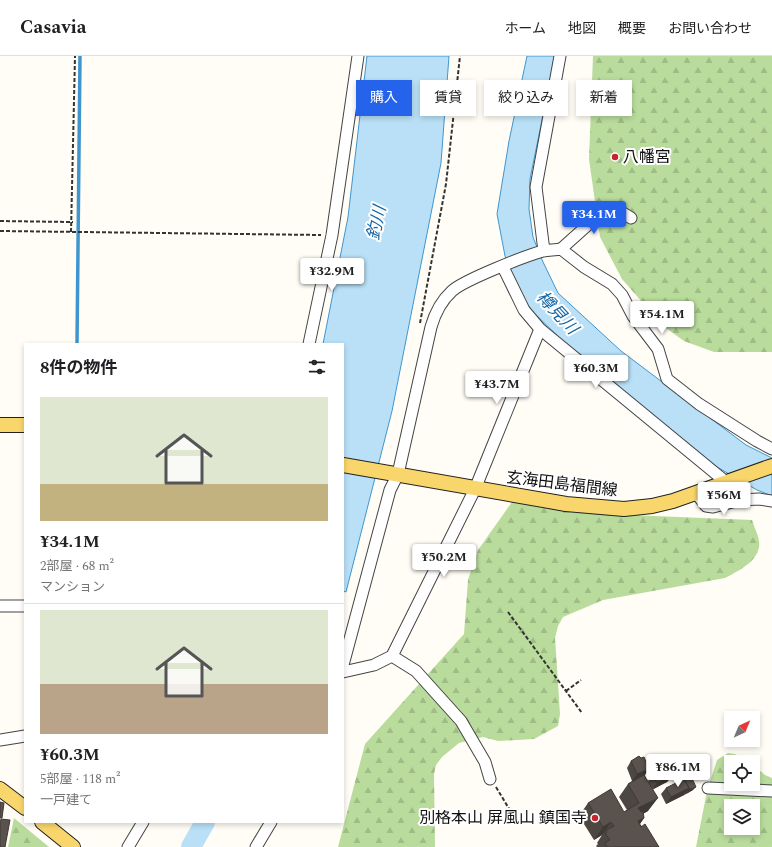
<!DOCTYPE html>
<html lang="ja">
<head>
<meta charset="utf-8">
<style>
	:root { --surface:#fff; --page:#f2f2f2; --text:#202124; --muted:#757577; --line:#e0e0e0; --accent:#2563eb }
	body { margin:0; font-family:Spectral,"Noto Sans JP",serif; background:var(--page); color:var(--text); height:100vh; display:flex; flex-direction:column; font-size:15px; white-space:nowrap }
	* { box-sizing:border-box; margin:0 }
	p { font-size:13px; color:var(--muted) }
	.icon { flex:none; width:22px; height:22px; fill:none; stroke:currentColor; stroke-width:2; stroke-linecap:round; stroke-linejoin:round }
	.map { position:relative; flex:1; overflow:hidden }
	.details { position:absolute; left:24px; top:287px; width:320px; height:480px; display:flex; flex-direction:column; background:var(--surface); border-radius:0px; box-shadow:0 2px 6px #0003 }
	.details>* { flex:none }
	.banner { position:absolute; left:356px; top:24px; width:356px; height:36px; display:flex; gap:8px }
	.needle { width:26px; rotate:44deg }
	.tools { position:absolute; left:724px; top:655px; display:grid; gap:8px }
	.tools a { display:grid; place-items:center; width:36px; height:36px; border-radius:0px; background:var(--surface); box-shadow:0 2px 6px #0003; font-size:20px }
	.price { position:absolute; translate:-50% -34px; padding:0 9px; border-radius:4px; background:#fff; color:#222; font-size:13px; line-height:26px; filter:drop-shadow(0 1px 2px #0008) }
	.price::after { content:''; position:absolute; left:50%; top:24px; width:12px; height:9px; margin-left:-6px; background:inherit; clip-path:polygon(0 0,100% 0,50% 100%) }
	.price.active { background:var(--accent); color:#fff }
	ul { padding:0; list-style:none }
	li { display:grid; align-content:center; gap:8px; height:212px; padding:0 16px }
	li+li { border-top:1px solid var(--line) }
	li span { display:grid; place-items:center; height:124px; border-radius:0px; color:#555 }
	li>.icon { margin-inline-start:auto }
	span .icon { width:72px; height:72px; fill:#fffc; stroke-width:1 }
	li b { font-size:17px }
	h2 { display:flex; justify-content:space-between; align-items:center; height:48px; padding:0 16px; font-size:17px }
	.tag { padding:0 14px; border-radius:0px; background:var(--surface); box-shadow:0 2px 6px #0003; font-size:14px; line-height:36px }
	.tag.active { background:var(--accent); color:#fff }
	header { display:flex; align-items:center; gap:24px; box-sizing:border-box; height:56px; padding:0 20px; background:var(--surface); border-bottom:1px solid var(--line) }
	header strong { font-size:19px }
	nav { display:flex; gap:22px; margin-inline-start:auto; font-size:14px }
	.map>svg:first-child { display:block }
</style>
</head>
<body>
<header>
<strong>Casavia</strong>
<nav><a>ホーム</a><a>地図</a><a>概要</a><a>お問い合わせ</a></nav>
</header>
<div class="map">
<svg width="772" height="791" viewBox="0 0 772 791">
	<defs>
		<pattern id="forest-firs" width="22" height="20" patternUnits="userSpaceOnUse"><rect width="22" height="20" fill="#b9dc9c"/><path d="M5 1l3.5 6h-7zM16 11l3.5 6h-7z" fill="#9ebc85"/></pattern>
	</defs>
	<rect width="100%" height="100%" fill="#fffdf5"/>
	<path fill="url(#forest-firs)" fill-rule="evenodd" d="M 593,0 L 772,0 L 772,296 L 714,296 L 684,285 L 663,270 L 622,223 L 600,181 L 589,103 Z
		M 512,446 L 581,457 L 752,464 C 754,471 758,478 759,485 C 762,504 738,515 725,522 L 603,544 L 563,561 L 558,570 L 555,582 L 560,658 L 558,670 L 534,683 L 498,685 L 483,681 L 459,687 L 442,701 L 436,709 L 434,718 L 435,791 L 338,791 L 365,688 L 464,578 L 468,524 L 478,494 Z
		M 728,697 L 735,698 L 749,706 L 731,706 L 731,728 L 753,728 L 753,709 L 765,719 L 772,722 L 772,791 L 696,791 L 707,735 L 717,704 ZM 731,750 L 753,750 L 753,772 L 731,772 Z
		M 14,762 L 49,791 L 8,791 Z"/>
	<path fill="#b9e0f7" stroke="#3f96cf" d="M 367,0 L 449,0 L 441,107 L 392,355 L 346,536 L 343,535 L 343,288 L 323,288 L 348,161 Z
		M 527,0 L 555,0 L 530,123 L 529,153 L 533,181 L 543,206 L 558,237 L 621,295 L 746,389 L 772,402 L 772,440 L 757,434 L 717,411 L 569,291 L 533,256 L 522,241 L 512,220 L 505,200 L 497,158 L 509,85 Z"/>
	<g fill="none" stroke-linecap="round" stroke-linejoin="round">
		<path stroke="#3f96cf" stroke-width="3.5" d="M 77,288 L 80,0"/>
		<path stroke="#b9e0f7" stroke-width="20" d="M 191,791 L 205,766"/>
		<g stroke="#444" stroke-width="13">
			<path id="minor" d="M 561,193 L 590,167 L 623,157 L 631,162
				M 544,195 L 536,131 L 560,0
				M 503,211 L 524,254 L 540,273 L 726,426
				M 309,288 L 332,179 L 358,0
				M 696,437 L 706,450 L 713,451 L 740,444 L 759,443 L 772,445
				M 0,550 L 25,550
				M 392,600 L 416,615 L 461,665 L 485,706 L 490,723
				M 343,609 L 390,434 L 398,418 L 431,271 C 435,257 441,245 452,235 C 464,224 525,200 543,195 C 549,194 555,194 561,193 L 584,211 L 612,228 L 622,239 L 633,260 L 658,293 L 667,323 L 699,348 L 757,385 L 772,393
				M 343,616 L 374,609 L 392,600 L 475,433 L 540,273
				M 0,684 L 25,680
				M 708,732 L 772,735
				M 128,791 L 143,766
				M 256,791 L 271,766"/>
		</g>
		<g stroke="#222" stroke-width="16">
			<path id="major" d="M 0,369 L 25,369
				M 343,409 L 566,448 L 624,453 L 652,450 L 673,445 L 772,410
				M 0,733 L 25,752
				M 42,766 L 73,791"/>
		</g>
		<path stroke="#333" stroke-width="2" stroke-dasharray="4 2" stroke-linecap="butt" d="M 0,165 L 73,166
			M 0,175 L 321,179
			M 71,176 L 75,0
			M 420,267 L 446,128 L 460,0
			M 508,556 L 582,657
			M 566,635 L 581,624
			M 496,731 L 517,766"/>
		<use href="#minor" stroke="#fff" stroke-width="11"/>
		<use href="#major" stroke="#f9d66b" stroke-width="14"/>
	</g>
	<path fill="#4d4742" d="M 641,702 L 649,713 L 644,720 L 649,729 L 648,725 L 653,718 L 672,720 L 667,726 L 652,733 L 648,755 L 643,758 L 644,762 L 640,768 L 659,791 L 597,791 L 596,790 L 598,788 L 597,787 L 602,779 L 594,784 L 579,760 L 588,747 L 624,756 L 627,754 L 619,741 L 628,728 L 632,725 L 627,712 L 631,705 Z
		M 682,720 L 693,734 L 686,738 L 666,748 L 661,738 L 666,732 L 680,725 L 679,723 Z"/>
	<path fill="#3f3936" d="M 649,713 L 644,720 L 632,725 L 637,718 Z
		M 672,720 L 667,726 L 652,734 L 657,727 Z
		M 696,731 L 693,734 L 686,738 L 688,734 Z
		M 689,732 L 684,739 L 666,748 L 671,741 Z
		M 658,742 L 648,755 L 629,765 L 638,752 Z
		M 644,762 L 635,775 L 638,765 Z
		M 611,766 L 602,779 L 594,784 L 603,771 Z"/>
	<path fill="#5a524d" stroke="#3f3936" d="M 639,700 L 641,702 L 644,701 L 649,713 L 637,718 L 631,705 Z
		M 668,711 L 672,720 L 657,727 L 653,718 Z
		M 689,716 L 696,731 L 688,734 L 689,732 L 684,723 L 683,723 L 682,720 Z
		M 644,719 L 658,742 L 638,752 L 641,756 L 643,755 L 644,762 L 638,765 L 641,771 L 645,768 L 659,791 L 607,791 L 605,787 L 610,784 L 605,777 L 607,776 L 606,774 L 614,770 L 611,766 L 603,771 L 588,747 L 611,733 L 624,756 L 639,747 L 628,728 Z
		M 684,723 L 689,732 L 671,741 L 666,732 Z
		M 0,746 L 4,747 L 2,762 L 0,762 Z
		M 1,763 L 10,764 L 5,791 L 0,791 L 0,767 Z"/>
	<g fill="#c4262e" stroke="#fff" stroke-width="1.5">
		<circle cx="615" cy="101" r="4"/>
		<circle cx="595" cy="762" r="4"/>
	</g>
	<g text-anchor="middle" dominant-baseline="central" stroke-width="4" stroke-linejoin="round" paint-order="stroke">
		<g font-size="16" fill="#111" stroke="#fff" text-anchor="start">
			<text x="623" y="101">八幡宮</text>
			<text x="587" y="762" text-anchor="end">別格本山 屏風山 鎮国寺</text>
		</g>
		<g font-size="16" fill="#111" stroke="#fff">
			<text transform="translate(562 428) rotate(7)">玄海田島福間線</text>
		</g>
		<g font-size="17" font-style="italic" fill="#1768a6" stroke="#fff">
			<text transform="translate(377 167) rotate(-78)">釣川</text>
			<text transform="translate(557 257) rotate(47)">樽見川</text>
		</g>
	</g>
</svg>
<div class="tools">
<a><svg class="needle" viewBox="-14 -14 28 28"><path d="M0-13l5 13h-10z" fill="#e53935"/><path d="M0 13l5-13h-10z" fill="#757577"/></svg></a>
<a><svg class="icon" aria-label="locate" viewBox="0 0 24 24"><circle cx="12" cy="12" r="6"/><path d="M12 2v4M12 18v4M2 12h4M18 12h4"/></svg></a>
<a><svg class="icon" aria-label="layers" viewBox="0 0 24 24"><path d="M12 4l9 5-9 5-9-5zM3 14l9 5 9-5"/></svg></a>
</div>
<b class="price active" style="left:594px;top:179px">¥34.1M</b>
<b class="price" style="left:332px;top:236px">¥32.9M</b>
<b class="price" style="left:662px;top:279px">¥54.1M</b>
<b class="price" style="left:596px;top:333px">¥60.3M</b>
<b class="price" style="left:497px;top:349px">¥43.7M</b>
<b class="price" style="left:724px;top:460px">¥56M</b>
<b class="price" style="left:444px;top:522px">¥50.2M</b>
<b class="price" style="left:678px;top:732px">¥86.1M</b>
<div class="banner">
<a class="tag active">購入</a>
<a class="tag">賃貸</a>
<a class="tag">絞り込み</a>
<a class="tag">新着</a>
</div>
<section class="details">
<h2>8件の物件<svg class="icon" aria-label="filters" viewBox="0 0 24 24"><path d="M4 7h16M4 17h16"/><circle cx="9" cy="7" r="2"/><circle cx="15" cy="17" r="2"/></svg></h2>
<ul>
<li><span style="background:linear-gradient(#dfe7d0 70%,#c2b280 0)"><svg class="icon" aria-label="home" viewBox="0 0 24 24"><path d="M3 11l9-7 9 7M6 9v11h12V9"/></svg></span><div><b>¥34.1M</b><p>2部屋 · 68 m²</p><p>マンション</p></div></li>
<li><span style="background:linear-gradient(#dfe7d0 60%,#b9a48a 0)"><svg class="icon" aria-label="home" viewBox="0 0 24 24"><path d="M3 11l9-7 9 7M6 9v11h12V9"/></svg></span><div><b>¥60.3M</b><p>5部屋 · 118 m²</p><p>一戸建て</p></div></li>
</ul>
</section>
</div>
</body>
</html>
